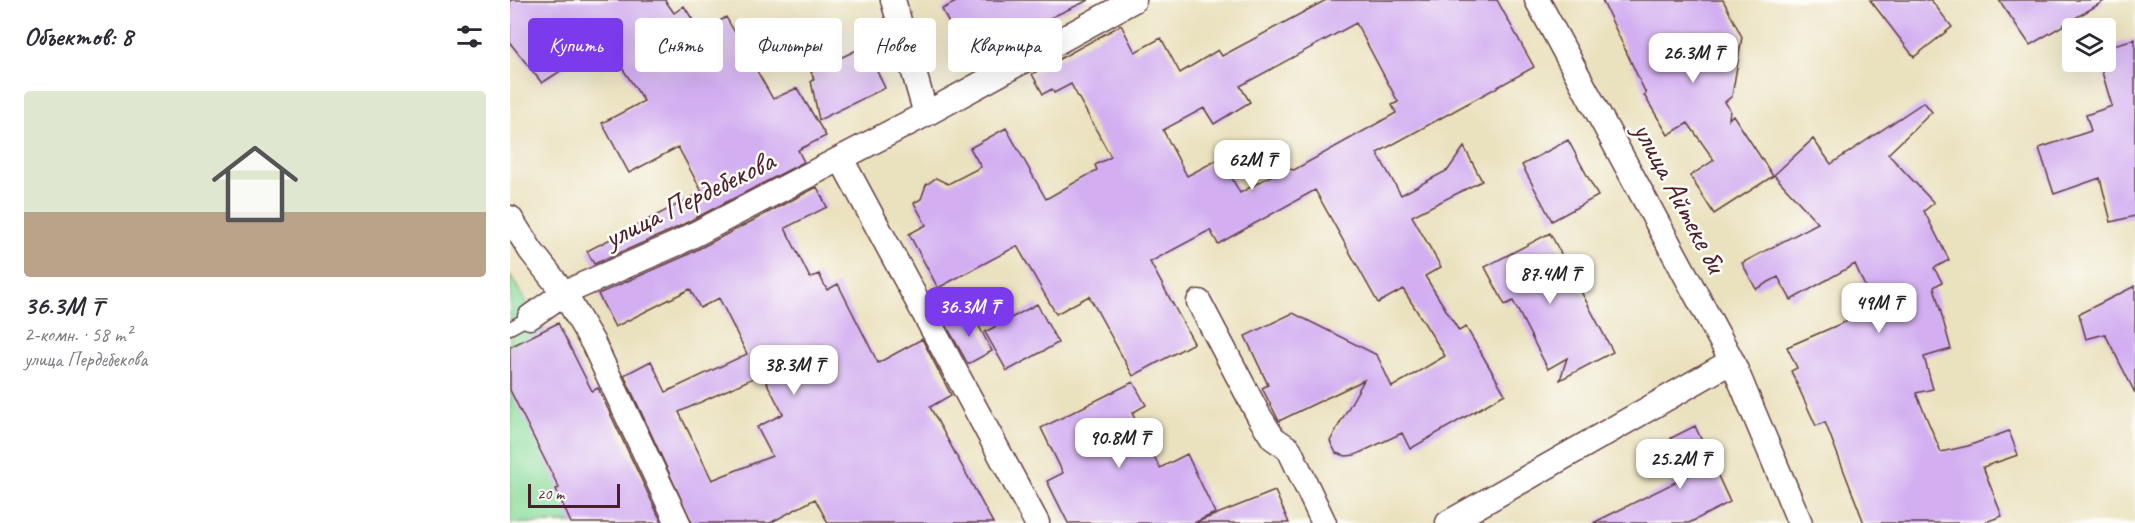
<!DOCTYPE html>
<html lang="ru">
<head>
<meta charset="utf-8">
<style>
	:root { --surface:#fff; --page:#f2f2f3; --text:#2b2b33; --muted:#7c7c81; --accent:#7c3aed }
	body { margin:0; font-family:Caveat,sans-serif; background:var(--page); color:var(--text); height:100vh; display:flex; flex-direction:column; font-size:22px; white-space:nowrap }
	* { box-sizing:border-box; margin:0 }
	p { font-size:20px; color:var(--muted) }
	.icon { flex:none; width:33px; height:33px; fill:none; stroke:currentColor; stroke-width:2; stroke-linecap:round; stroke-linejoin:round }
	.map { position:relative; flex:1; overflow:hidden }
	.panel { display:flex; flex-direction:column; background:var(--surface); width:510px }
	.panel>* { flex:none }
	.guide { position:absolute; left:18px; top:18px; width:570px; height:54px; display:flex; gap:12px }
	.buttons { position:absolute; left:1552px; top:18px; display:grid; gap:12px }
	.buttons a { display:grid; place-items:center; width:54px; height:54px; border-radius:6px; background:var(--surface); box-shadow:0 6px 24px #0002; font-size:30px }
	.scale { position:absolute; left:18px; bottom:15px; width:92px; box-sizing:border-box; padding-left:6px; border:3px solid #4a1f2b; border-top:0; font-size:16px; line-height:21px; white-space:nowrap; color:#4a1f2b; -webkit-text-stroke:4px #fdfcf7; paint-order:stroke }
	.price { position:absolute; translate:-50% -51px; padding:0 14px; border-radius:12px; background:#fff; color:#222; font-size:20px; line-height:39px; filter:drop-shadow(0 2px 3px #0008) }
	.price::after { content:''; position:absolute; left:50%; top:36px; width:18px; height:14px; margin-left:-9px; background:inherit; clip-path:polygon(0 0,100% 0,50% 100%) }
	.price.on { background:var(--accent); color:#fff }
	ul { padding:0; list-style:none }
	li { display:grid; align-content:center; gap:12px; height:318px; padding:0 24px }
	li span { display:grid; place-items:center; height:186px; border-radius:6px; color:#555 }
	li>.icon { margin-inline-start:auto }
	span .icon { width:108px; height:108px; fill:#fffc; stroke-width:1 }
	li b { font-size:26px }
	h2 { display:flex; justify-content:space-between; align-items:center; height:72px; padding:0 24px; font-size:26px }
	.pill { padding:0 21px; border-radius:6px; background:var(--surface); box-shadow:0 6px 24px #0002; font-size:21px; line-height:54px }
	.pill.on { background:var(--accent); color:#fff }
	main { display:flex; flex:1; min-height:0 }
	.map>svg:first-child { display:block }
</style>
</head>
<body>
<main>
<section class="panel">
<h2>Объектов: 8<svg class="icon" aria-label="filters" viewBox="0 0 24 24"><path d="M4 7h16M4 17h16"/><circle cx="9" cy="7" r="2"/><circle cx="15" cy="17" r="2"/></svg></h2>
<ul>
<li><span style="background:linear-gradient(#dfe7d0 65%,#b9a48a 0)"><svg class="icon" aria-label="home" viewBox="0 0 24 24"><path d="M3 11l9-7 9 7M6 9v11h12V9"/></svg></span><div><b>36.3M ₸</b><p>2-комн. · 58 m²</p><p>улица Пердебекова</p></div></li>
</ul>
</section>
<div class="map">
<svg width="1625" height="523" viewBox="0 0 1625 523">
	<rect width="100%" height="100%" fill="#fdfcf7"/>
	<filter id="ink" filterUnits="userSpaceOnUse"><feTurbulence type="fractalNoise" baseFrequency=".0167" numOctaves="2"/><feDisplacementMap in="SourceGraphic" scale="12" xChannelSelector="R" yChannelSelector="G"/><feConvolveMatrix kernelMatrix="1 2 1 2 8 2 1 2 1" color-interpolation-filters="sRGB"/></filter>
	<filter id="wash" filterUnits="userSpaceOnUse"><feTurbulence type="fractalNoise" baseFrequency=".008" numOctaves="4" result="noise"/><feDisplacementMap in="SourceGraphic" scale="24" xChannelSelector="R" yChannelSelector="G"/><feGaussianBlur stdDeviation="1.35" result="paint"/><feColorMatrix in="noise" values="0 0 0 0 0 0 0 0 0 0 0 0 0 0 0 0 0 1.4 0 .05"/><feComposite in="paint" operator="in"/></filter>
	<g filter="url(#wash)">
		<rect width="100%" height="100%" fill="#eae1be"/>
		<path fill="#8ede9e" stroke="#6c7e64" stroke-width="1.5" d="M 0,276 L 116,457 L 66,523 L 0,523 Z"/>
		<g id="blocks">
			<path fill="#d3aff1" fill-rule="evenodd" d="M 0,0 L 155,0 L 164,13 L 174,6 L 191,33 L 216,17 L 263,99 L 287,88 L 316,136 L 288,150 L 294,162 L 162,230 L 84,264 L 77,251 L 192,192 L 168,147 L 119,173 L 92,123 L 134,101 L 95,42 L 32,83 L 0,43 Z
				M 450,0 L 579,0 L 455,57 L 432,9 Z
				M 816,0 L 987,0 L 1024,67 L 867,153 L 891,195 L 938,170 L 954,147 L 972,181 L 902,216 L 931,267 L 915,276 L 949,331 L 956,327 L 995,394 L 900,449 L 892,433 L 845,455 L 836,456 L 826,453 L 820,441 L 854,380 L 769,421 L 752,388 L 758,385 L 735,336 L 783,313 L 867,355 L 882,387 L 935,356 L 893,289 L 868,303 L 805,190 L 708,244 L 700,230 L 640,262 L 684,343 L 623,376 L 579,296 L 546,314 L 507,246 L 428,288 L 399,234 L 416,225 L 404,203 L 411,199 L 416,185 L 426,178 L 438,184 L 471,167 L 460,148 L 496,128 L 536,199 L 587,170 L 585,165 L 601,157 L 561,84 L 544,93 L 542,89 L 533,94 L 522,74 L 611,25 L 625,52 L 651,38 L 670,73 L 708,50 L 712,56 ZM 846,23 L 888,102 L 882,105 L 886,113 L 784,170 L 775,168 L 730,193 L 711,158 L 677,176 L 653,130 L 694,108 L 704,124 L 740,102 L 730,86 Z
				M 1092,0 L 1213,0 L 1232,37 L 1222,96 L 1215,102 L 1220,110 L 1219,119 L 1223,115 L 1263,176 L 1204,214 L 1180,176 L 1204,160 L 1178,123 L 1158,135 L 1134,95 L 1136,94 Z
				M 1360,0 L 1421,0 L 1442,27 L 1404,57 Z
				M 1489,0 L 1596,0 L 1520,45 Z
				M 1625,39 L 1625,216 L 1601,222 L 1590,178 L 1544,194 L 1529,148 L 1581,131 L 1576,115 L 1602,106 L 1589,62 L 1596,62 L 1596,47 Z
				M 355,46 L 375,88 L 309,120 L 301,81 L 304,79 L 301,72 Z
				M 1414,102 L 1422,112 L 1378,154 L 1424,203 L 1414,211 L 1439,260 L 1424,268 L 1432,282 L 1424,287 L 1441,349 L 1414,357 L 1423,389 L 1406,393 L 1431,452 L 1458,446 L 1499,431 L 1508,455 L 1473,467 L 1492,516 L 1473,523 L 1354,523 L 1315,422 L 1306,426 L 1281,371 L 1287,368 L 1277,347 L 1365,309 L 1345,264 L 1281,300 L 1268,277 L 1246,289 L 1232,263 L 1308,223 L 1264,175 L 1303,139 L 1321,164 Z
				M 1058,140 L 1088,196 L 1042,221 L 1012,165 Z
				M 307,187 L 317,207 L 275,228 L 300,278 L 309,274 L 317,290 L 328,284 L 368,363 L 412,339 L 441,395 L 420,407 L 483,523 L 318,523 L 305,499 L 260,523 L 182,523 L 114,375 L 141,361 L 156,392 L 237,354 L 209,298 L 190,308 L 180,289 L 105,327 L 88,294 L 175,256 ZM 252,374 L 273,414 L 247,427 L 262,456 L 202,480 L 169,412 Z
				M 1040,233 L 1103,352 L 1050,380 L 1057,358 L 1038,369 L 1003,301 L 995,305 L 975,267 Z
				M 1625,286 L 1625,393 L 1595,334 L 1576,339 L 1569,314 Z
				M 527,304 L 548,343 L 497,371 L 475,332 Z
				M 461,311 L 482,351 L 458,364 L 436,325 Z
				M 48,323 L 82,391 L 88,388 L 152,523 L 61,523 L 46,489 L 49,488 L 0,390 L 0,347 Z
				M 623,382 L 636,405 L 622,413 L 650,468 L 677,454 L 705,513 L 684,523 L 558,523 L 537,481 L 553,473 L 531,428 Z
				M 1185,426 L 1220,502 L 1179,523 L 1083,523 L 1180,475 L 1161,438 Z
				M 765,491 L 779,523 L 687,523 L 687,522 Z"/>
		</g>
	</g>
	<g filter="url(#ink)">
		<use href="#blocks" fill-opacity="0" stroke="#623c41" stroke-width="1.5"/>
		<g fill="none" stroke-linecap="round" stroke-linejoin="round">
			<g stroke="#623c41" stroke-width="15">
				<path id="service" d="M 0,328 L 20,317"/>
			</g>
			<g stroke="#623c41" stroke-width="27">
				<path id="minor" d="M 383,0 L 416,114
					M 1027,0 L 1222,361 L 1290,523
					M 331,159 L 527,523
					M 0,218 L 21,251 L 54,293 L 83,343 L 168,523
					M 689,302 L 749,416 L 763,438 L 779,449 L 814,523
					M 20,317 L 54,293 L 168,243 L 416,114 L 624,0
					M 938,523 L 1222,361"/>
			</g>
			<use href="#service" stroke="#fff" stroke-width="12"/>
			<use href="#minor" stroke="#fff" stroke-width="24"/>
		</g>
	</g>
	<g text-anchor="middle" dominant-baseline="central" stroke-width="5" stroke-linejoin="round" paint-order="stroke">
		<g font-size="30" fill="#4a1f2b" stroke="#fdfcf7">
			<text transform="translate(1170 197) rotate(62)">улица Айтеке би</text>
			<text transform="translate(179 199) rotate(-26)">улица Пердебекова</text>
		</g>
	</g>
</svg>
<div class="buttons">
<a><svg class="icon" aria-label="layers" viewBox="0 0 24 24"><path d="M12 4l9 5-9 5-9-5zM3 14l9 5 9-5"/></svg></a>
</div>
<div class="scale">20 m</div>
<b class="price" style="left:1183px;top:84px">26.3M ₸</b>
<b class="price" style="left:742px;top:191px">62M ₸</b>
<b class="price" style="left:1040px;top:305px">87.4M ₸</b>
<b class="price" style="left:1369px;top:334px">49M ₸</b>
<b class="price on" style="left:459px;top:338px">36.3M ₸</b>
<b class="price" style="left:284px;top:396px">38.3M ₸</b>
<b class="price" style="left:609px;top:469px">90.8M ₸</b>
<b class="price" style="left:1170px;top:490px">25.2M ₸</b>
<div class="guide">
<a class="pill on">Купить</a>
<a class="pill">Снять</a>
<a class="pill">Фильтры</a>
<a class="pill">Новое</a>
<a class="pill">Квартира</a>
</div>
</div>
</main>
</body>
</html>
